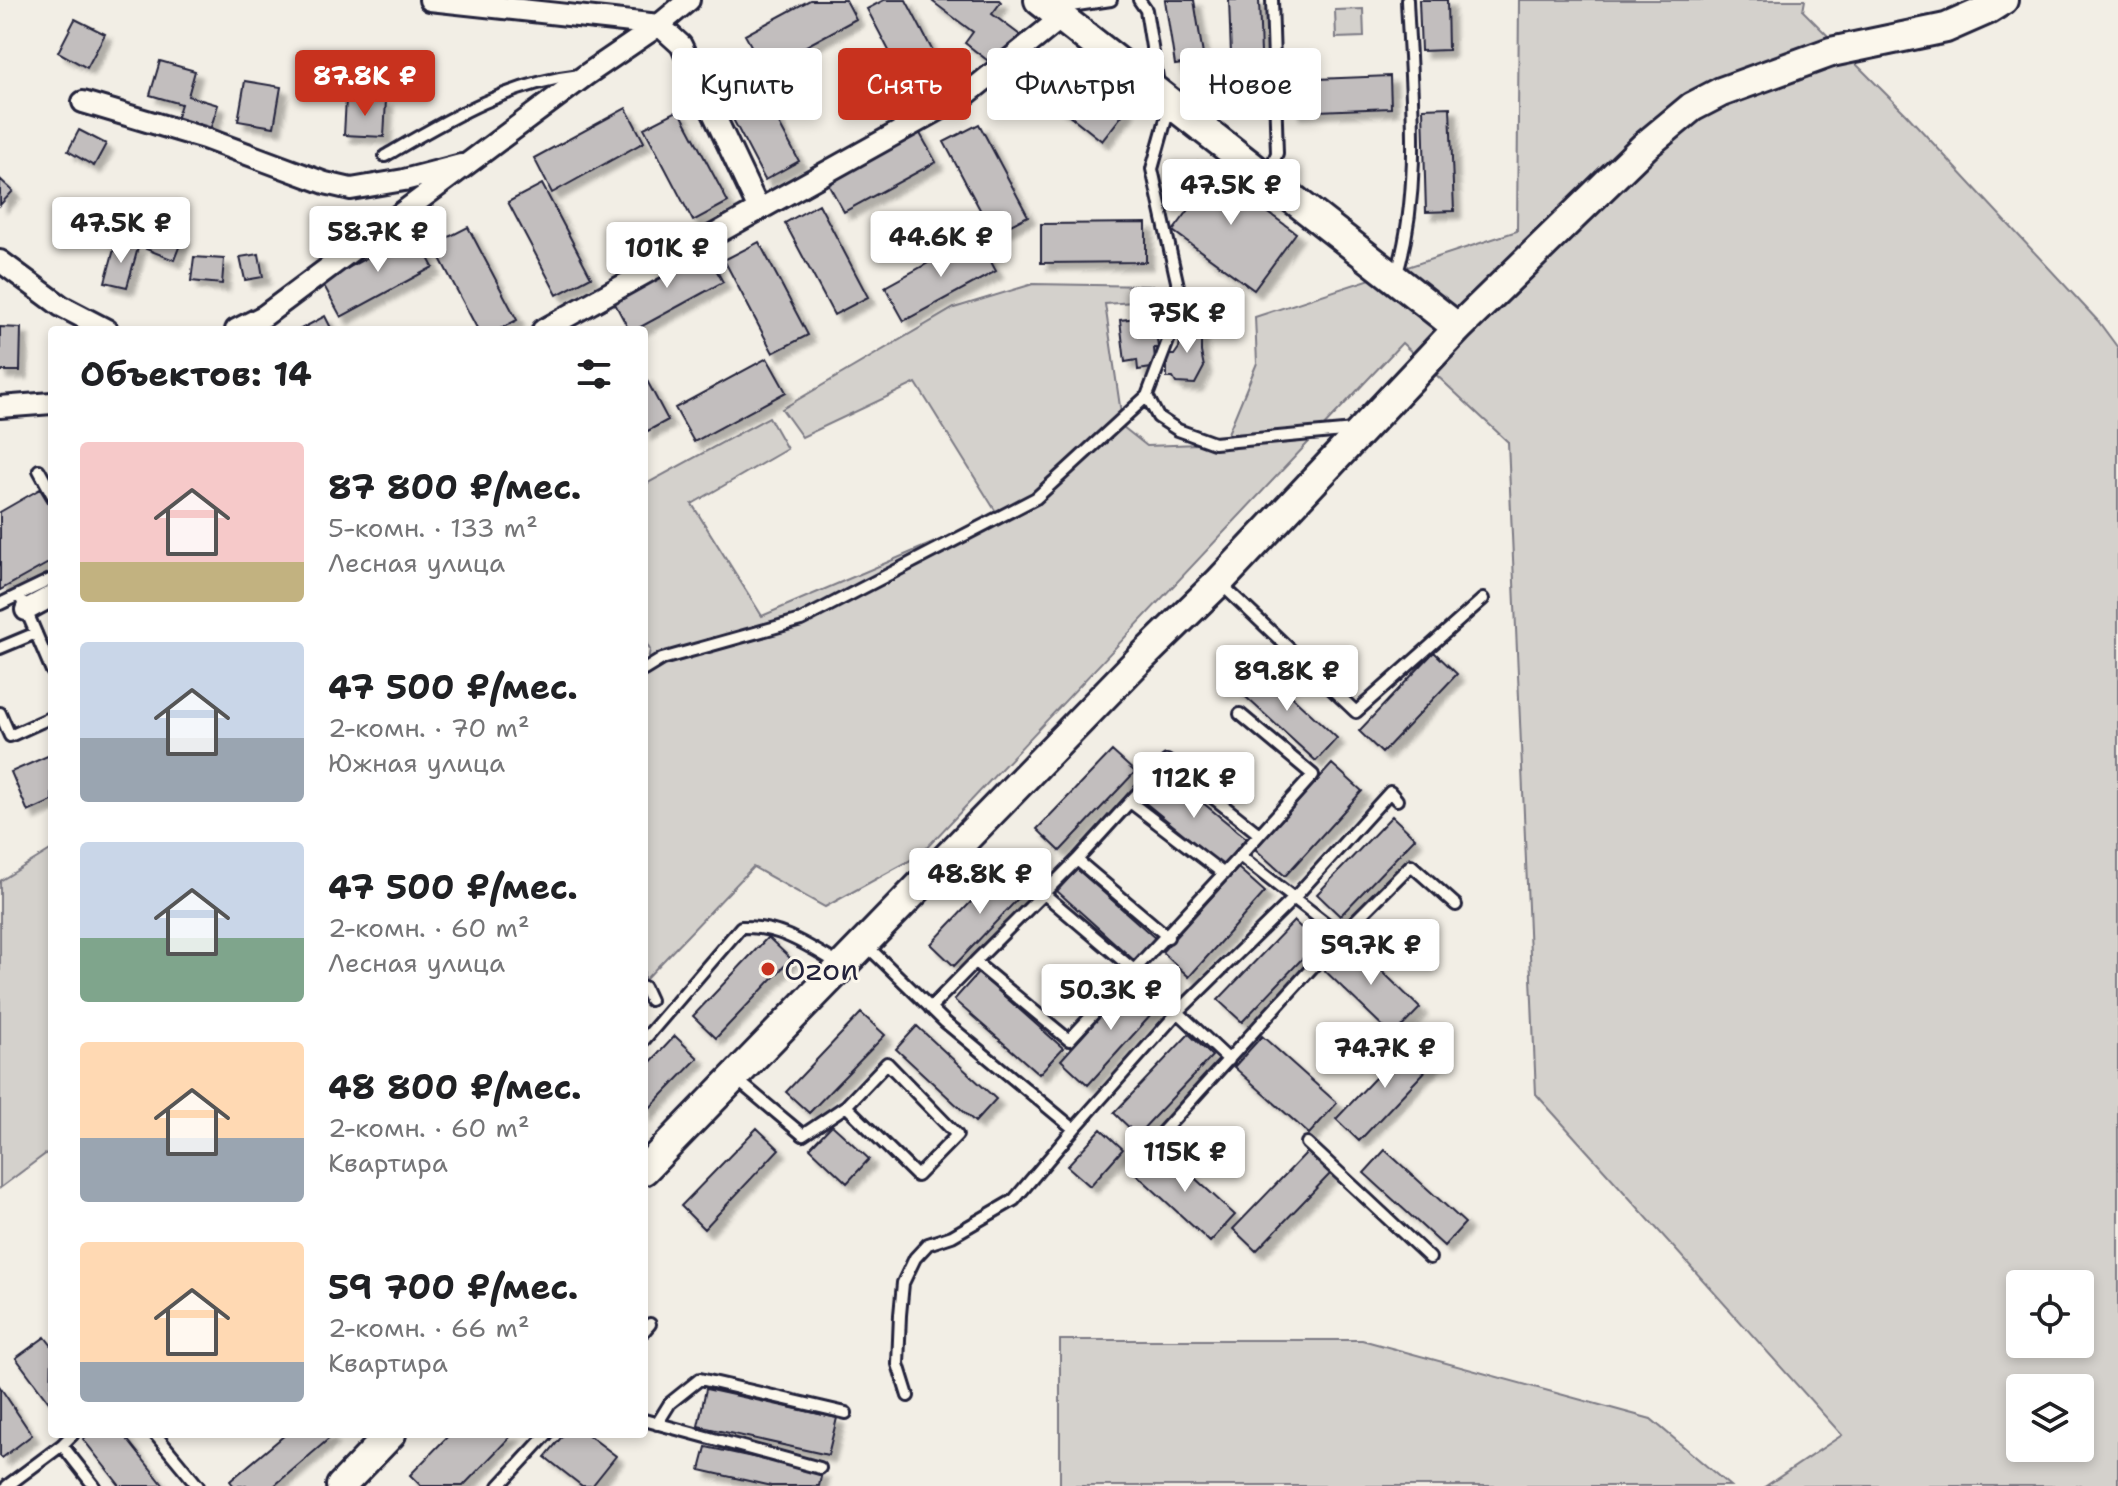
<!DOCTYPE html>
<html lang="ru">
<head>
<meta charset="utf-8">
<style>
	:root { --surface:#fff; --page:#f2f2f2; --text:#202124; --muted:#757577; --accent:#c8321e }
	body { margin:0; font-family:"Shantell Sans",sans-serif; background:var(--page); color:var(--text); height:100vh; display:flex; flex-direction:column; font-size:30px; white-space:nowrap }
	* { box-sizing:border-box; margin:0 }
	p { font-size:26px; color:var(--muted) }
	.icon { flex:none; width:44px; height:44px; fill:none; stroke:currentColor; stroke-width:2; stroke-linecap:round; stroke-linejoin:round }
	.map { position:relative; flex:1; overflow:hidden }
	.panel { position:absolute; left:48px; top:326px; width:600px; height:1112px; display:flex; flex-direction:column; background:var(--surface); border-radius:8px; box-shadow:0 4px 12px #0003 }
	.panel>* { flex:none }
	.top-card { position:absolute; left:672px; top:48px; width:760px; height:72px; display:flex; gap:16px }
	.controls { position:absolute; left:2006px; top:1270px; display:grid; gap:16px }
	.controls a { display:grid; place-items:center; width:88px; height:88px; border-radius:8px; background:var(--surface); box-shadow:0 4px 12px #0003; font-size:40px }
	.price { position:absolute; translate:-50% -68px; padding:0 18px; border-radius:8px; background:#fff; color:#222; font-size:26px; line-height:52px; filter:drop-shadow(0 2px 4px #0008) }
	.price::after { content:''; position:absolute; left:50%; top:48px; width:24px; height:18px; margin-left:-12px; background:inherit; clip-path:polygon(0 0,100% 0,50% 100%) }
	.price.active { background:var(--accent); color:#fff }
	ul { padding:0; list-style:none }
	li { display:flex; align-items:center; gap:24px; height:200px; padding:0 32px }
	li span { display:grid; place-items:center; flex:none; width:224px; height:160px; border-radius:8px; color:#555 }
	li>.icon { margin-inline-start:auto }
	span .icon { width:96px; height:96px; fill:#fffc; stroke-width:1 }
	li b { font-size:34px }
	h2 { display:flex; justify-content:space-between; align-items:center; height:96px; padding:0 32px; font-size:34px }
	.pill { padding:0 28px; border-radius:8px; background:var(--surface); box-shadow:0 4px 12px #0003; font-size:28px; line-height:72px }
	.pill.active { background:var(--accent); color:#fff }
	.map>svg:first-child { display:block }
</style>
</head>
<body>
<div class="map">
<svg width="2118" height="1486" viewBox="0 0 2118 1486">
	<defs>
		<filter id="shadow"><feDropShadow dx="7" dy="7" stdDeviation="2" flood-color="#0004"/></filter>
	</defs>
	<rect width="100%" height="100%" fill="#f2eee5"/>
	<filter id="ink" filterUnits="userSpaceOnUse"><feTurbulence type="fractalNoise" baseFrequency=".0125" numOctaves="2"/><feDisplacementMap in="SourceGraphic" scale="16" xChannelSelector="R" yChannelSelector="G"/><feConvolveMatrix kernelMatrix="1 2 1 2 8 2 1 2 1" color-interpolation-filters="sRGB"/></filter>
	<g filter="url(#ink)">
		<path fill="#d4d1cc" stroke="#7b7a84" stroke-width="2" fill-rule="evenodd" d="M 1519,0 L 1805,0 L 1803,11 L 1906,114 L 2098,321 L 2118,348 L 2118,1486 L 1766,1486 L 1842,1435 L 1536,1094 L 1508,442 L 1402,343 L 920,855 L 825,907 L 753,867 L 644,981 L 644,677 L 650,650 L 644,639 L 644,485 L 769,417 L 787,449 L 692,504 L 762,616 L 998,515 L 916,383 L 802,437 L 782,409 L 954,308 L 1033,284 L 1153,286 L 1150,301 L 1105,304 L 1123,427 L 1147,446 L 1224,443 L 1257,363 L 1255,317 L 1517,231 ZM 2020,1284 L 2080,1284 L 2080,1344 L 2020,1344 ZM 2020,1388 L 2080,1388 L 2080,1448 L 2020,1448 Z
			M 1363,9 L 1364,37 L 1336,38 L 1335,10 Z
			M 52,849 L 52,1149 L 0,1188 L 0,881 Z
			M 1060,1340 L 1362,1340 L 1651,1419 L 1730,1486 L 1060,1486 Z"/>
		<path fill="#c2bebe" stroke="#22223b" stroke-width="2" filter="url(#shadow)" d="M 810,0 L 846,0 L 856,19 L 764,69 L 745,35 Z
			M 884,0 L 906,0 L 950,84 L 916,102 L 867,9 Z
			M 935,0 L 999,0 L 1001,2 L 992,14 L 1020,35 L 996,67 L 965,43 L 973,32 L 933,2 Z
			M 1165,0 L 1194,0 L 1204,61 L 1175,65 Z
			M 1229,0 L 1259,0 L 1261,54 L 1231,55 Z
			M 1419,0 L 1447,0 L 1448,50 L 1421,51 Z
			M 75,19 L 105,34 L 87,68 L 58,52 Z
			M 160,61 L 195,71 L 188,96 L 218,105 L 210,130 L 176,120 L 181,104 L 150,95 Z
			M 1069,63 L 1127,109 L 1102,141 L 1044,95 Z
			M 750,69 L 799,161 L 765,180 L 716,87 Z
			M 1390,76 L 1391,108 L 1293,112 L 1292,80 Z
			M 245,81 L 281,87 L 274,127 L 238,121 Z
			M 346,98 L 386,100 L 384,137 L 344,135 Z
			M 1450,107 L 1454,211 L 1426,212 L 1423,108 Z
			M 626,108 L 644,142 L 552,193 L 534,158 Z
			M 679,110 L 728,202 L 693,221 L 644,128 Z
			M 979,124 L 1028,216 L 993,234 L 944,142 Z
			M 917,128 L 936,162 L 844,212 L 825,178 Z
			M 79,130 L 106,144 L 94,166 L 68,151 Z
			M 1198,161 L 1296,233 L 1254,290 L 1173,231 L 1194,203 L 1176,190 Z
			M 0,179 L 13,191 L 0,205 Z
			M 542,184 L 591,277 L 557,295 L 508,202 Z
			M 819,204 L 868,297 L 834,315 L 785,223 Z
			M 1146,223 L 1146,262 L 1041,263 L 1041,224 Z
			M 154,226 L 183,237 L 174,260 L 146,249 Z
			M 468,227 L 517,320 L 498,330 L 478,330 L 433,245 Z
			M 414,232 L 433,267 L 341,317 L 322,282 Z
			M 977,236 L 996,271 L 904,321 L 885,287 Z
			M 116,242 L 138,248 L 127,287 L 105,282 Z
			M 759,242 L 808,335 L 773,353 L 724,260 Z
			M 704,248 L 723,282 L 635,330 L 629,330 L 612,298 Z
			M 259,254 L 263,277 L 245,280 L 240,257 Z
			M 194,257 L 224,259 L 222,284 L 191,281 Z
			M 325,316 L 332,330 L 299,330 Z
			M 1147,317 L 1149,331 L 1156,330 L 1158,348 L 1154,348 L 1155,361 L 1151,368 L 1138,370 L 1137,360 L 1125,362 L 1120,320 Z
			M 1182,321 L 1201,321 L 1201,352 L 1204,367 L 1195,384 L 1176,383 L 1173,378 L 1167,378 L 1167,355 L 1174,355 L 1179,348 Z
			M 0,327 L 21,328 L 20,371 L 0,371 Z
			M 767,358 L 786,392 L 694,442 L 675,408 Z
			M 644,375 L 668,420 L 644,433 Z
			M 40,489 L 52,509 L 52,561 L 0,590 L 0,512 Z
			M 1434,652 L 1457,674 L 1382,753 L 1359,731 Z
			M 1258,665 L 1337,738 L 1316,761 L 1236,688 Z
			M 1112,751 L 1135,772 L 1060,851 L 1037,829 Z
			M 52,754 L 52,801 L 28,812 L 11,772 Z
			M 1332,764 L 1362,791 L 1285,876 L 1255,849 Z
			M 1166,773 L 1246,838 L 1223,866 L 1143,801 Z
			M 1392,816 L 1415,838 L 1340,916 L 1317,894 Z
			M 1006,865 L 1029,887 L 954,966 L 931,944 Z
			M 1238,868 L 1265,892 L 1189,977 L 1162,952 Z
			M 1077,869 L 1156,939 L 1136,962 L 1057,891 Z
			M 1294,921 L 1317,943 L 1242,1022 L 1218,1000 Z
			M 768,937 L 791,959 L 716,1038 L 693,1016 Z
			M 1349,939 L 1420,1008 L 1393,1036 L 1321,967 Z
			M 978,973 L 1063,1048 L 1039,1074 L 954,1000 Z
			M 1133,980 L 1161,1004 L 1088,1085 L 1061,1060 Z
			M 861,1013 L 885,1035 L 809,1113 L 786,1092 Z
			M 917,1026 L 996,1099 L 975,1122 L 896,1049 Z
			M 1189,1034 L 1212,1056 L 1137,1135 L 1114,1113 Z
			M 675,1036 L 698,1058 L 644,1114 L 644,1069 Z
			M 1262,1036 L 1337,1103 L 1309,1134 L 1234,1067 Z
			M 1411,1040 L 1434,1062 L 1359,1141 L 1336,1119 Z
			M 832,1125 L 869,1159 L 847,1183 L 810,1148 Z
			M 757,1128 L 779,1149 L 704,1229 L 681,1206 Z
			M 1101,1129 L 1123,1149 L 1090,1186 L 1067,1166 Z
			M 1160,1146 L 1235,1215 L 1210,1242 L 1135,1173 Z
			M 1385,1150 L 1465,1223 L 1444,1246 L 1364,1173 Z
			M 1308,1151 L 1331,1173 L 1256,1251 L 1233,1229 Z
			M 45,1337 L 52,1346 L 51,1405 L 16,1358 Z
			M 0,1387 L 32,1435 L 2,1458 L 0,1456 Z
			M 706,1389 L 837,1418 L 828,1455 L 698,1426 Z
			M 90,1434 L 123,1434 L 164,1486 L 120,1486 L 83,1439 Z
			M 286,1434 L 328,1434 L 331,1437 L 274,1486 L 234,1486 L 230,1481 Z
			M 450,1434 L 513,1434 L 463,1486 L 421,1486 L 410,1475 Z
			M 564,1434 L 587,1434 L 616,1456 L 592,1486 L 582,1486 L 545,1457 Z
			M 706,1447 L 822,1472 L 819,1486 L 771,1486 L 700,1470 Z"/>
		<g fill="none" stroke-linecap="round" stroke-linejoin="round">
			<g stroke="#22223b" stroke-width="16">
				<path id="lane" d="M 1139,0 L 1146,10 L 1158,84
					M 1057,8 L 1111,0
					M 385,156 C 447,120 507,83 580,75
					M 1268,176 L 1277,153 L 1272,0
					M 1396,277 C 1423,187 1411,93 1407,0
					M 1147,396 L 1158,417 L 1178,430 L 1214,443 L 1354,430
					M 39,470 L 52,494
					M 1220,583 L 1356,712 L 1483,599
					M 20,596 L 52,671
					M 0,604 L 52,579
					M 0,648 L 36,633
					M 644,670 L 662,659 L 801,620 L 1036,498 L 1147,396 L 1182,304 L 1152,169 L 1166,119 L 1175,109
					M 0,713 L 10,736 L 52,717
					M 1240,714 L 1313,775 L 1240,856 L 1342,936
					M 1130,802 L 1224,874
					M 1240,856 L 1069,1040 L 975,962 L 1077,860 L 1167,761 L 1259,834
					M 1077,860 L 1168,937
					M 1043,893 L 1135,971
					M 865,944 L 945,1022 L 1074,1129 L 1014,1200 L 952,1236 L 928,1244 L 915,1258 L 903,1283 L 900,1315 L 898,1364 L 908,1396
					M 644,987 L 650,1000
					M 930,1008 L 975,962
					M 1178,1012 L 1229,1060
					M 644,1040 L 741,927 C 781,926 806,945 839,964
					M 735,1078 L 803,1135 L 846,1106 L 917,1176 L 957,1135 L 887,1063 L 846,1106
					M 1074,1129 L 1178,1012 L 1294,898 L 1390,792 L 1397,800
					M 1156,1139 L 1348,928 L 1411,865 L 1456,905
					M 1307,1143 L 1430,1258
					M 644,1331 L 650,1324
					M 644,1420 L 820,1468
					M 657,1424 L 670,1403 L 700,1379 L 846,1413
					M 155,1434 L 198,1486
					M 62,1445 L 73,1434
					M 7,1486 L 62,1445 L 94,1486
					M 499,1486 L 547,1434"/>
			</g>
			<g stroke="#22223b" stroke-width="26">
				<path id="street" d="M 430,0 L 659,25 L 681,45 L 759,210
					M 83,102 L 204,138 L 325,183 L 351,189 L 404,180 L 461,165
					M 0,261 L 61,306 L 107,330
					M 236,330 L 264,316 L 586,75 L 659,25 L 689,0
					M 543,330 L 967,94 L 1061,18
					M 0,407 L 52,403
					M 26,610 L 52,596"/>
			</g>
			<g stroke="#22223b" stroke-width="34">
				<path id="secondary" d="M 1039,0 L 1458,328
					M 644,1170 L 1135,664 L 1219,582 L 1458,328 L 1645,146 L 1692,107 L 1721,92 L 1831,52 L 1946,28 L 1987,10 L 2003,0
					M 341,1486 L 391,1434"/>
			</g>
			<use href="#lane" stroke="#fbf7ec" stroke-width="10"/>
			<use href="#street" stroke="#fbf7ec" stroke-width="20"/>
			<use href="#secondary" stroke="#fbf7ec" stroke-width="28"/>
		</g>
	</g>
	<circle fill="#c8321e" stroke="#fbf7ec" stroke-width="3" cx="768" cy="969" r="8"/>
	<g text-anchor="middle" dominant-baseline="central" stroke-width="6" stroke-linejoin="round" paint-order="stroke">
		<g font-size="30" fill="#22223b" stroke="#fbf7ec" text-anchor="start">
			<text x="784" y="969">Ozon</text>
		</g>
	</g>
</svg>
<div class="controls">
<a><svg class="icon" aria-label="locate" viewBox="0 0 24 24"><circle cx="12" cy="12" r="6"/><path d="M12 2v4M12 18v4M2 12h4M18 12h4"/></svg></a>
<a><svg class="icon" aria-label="layers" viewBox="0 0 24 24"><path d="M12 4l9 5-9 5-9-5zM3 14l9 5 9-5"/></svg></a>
</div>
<b class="price active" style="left:365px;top:118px">87.8K ₽</b>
<b class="price" style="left:1231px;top:227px">47.5K ₽</b>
<b class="price" style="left:121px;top:265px">47.5K ₽</b>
<b class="price" style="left:378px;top:274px">58.7K ₽</b>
<b class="price" style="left:941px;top:279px">44.6K ₽</b>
<b class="price" style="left:667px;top:290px">101K ₽</b>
<b class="price" style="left:1187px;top:355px">75K ₽</b>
<b class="price" style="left:1287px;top:713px">89.8K ₽</b>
<b class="price" style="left:1194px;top:820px">112K ₽</b>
<b class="price" style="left:980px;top:916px">48.8K ₽</b>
<b class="price" style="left:1371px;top:987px">59.7K ₽</b>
<b class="price" style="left:1111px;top:1032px">50.3K ₽</b>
<b class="price" style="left:1385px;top:1090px">74.7K ₽</b>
<b class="price" style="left:1185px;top:1194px">115K ₽</b>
<div class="top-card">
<a class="pill">Купить</a>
<a class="pill active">Снять</a>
<a class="pill">Фильтры</a>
<a class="pill">Новое</a>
</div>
<section class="panel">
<h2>Объектов: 14<svg class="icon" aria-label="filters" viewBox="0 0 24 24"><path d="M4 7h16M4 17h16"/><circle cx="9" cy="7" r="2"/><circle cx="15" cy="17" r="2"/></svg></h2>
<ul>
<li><span style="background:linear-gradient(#f6c9c9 75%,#c2b280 0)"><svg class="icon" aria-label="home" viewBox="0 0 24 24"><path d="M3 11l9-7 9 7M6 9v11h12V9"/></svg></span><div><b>87 800 ₽/мес.</b><p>5-комн. · 133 m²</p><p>Лесная улица</p></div></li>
<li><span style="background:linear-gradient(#c9d6e8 60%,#9aa5b1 0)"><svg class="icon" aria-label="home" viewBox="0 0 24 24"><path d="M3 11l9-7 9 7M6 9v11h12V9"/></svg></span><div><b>47 500 ₽/мес.</b><p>2-комн. · 70 m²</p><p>Южная улица</p></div></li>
<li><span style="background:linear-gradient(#c9d6e8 60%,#7fa58c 0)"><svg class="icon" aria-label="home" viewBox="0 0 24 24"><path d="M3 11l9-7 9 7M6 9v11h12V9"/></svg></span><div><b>47 500 ₽/мес.</b><p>2-комн. · 60 m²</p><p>Лесная улица</p></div></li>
<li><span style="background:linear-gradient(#ffd9b3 60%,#9aa5b1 0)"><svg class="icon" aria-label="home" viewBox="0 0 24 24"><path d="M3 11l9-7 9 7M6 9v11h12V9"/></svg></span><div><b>48 800 ₽/мес.</b><p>2-комн. · 60 m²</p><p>Квартира</p></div></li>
<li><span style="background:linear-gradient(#ffd9b3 75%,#9aa5b1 0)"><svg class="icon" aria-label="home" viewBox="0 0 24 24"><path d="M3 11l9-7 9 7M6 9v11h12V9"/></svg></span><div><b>59 700 ₽/мес.</b><p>2-комн. · 66 m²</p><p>Квартира</p></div></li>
</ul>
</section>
</div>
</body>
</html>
